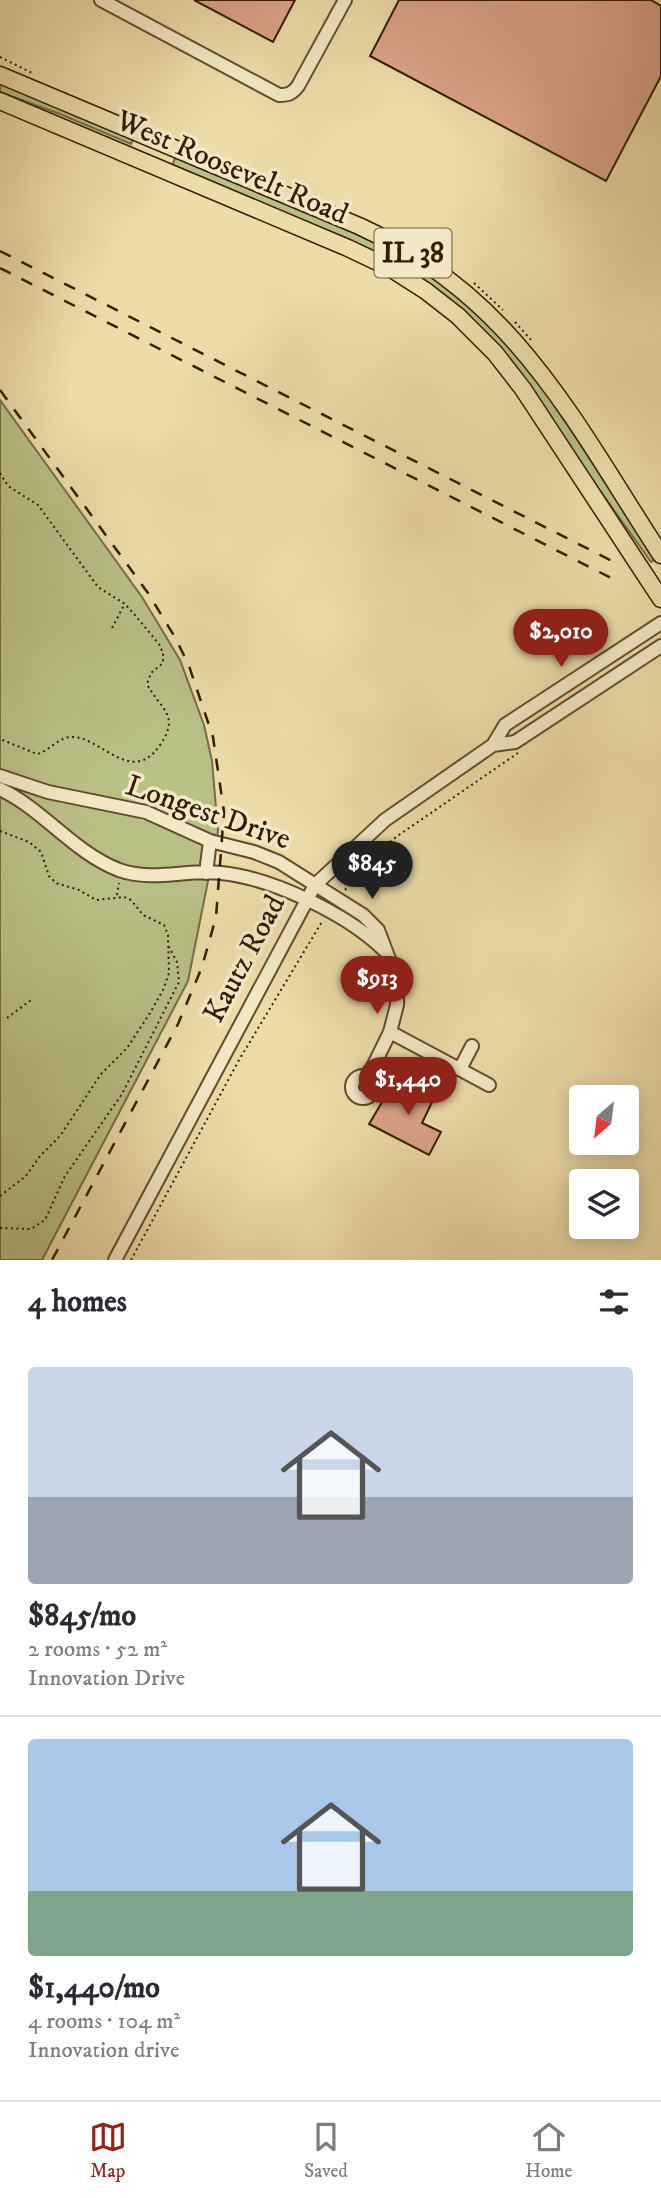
<!DOCTYPE html>
<html lang="en">
<head>
<meta charset="utf-8">
<style>
	:root { --surface:#fff; --page:#f7f7f7; --text:#2b2b33; --muted:#7c7c81; --line:#e1e1e2; --accent:#8f2418 }
	body { margin:0; font-family:"IM FELL DW Pica",serif; background:var(--page); color:var(--text); height:100vh; display:flex; flex-direction:column; font-size:26px; white-space:nowrap }
	* { box-sizing:border-box; margin:0 }
	p { font-size:23px; color:var(--muted) }
	.icon { flex:none; width:38px; height:38px; fill:none; stroke:currentColor; stroke-width:2; stroke-linecap:round; stroke-linejoin:round }
	.map { position:relative; height:1260px; overflow:hidden }
	.drawer { display:flex; flex-direction:column; background:var(--surface); flex:1 }
	.drawer>* { flex:none }
	.needle { width:46px; rotate:208deg }
	.tools { position:absolute; left:569px; top:1085px; display:grid; gap:14px }
	.tools a { display:grid; place-items:center; width:70px; height:70px; border-radius:7px; background:var(--surface); box-shadow:0 4px 18px #0003; font-size:35px }
	.price { position:absolute; translate:-50% -60px; padding:0 16px; border-radius:24px; background:var(--accent); color:#fff; font-size:23px; line-height:46px; filter:drop-shadow(0 2px 4px #0008) }
	.price::after { content:''; position:absolute; left:50%; top:42px; width:21px; height:16px; margin-left:-10px; background:inherit; clip-path:polygon(0 0,100% 0,50% 100%) }
	.price.active { background:#222; color:#fff }
	ul { padding:0; list-style:none }
	li { display:grid; align-content:center; gap:14px; height:371px; padding:0 28px }
	li+li { border-top:2px solid var(--line) }
	li span { display:grid; place-items:center; height:217px; border-radius:7px; color:#555 }
	li>.icon { margin-inline-start:auto }
	span .icon { width:126px; height:126px; fill:#fffc; stroke-width:1 }
	li b { font-size:30px }
	h2 { display:flex; justify-content:space-between; align-items:center; height:84px; padding:0 28px; font-size:30px }
	.tabs { display:flex; justify-content:space-around; align-items:center; height:98px; border-top:2px solid var(--line); background:var(--surface); font-size:19px; color:var(--muted) }
	.tabs a { display:grid; justify-items:center; gap:4px }
	.tabs .active { color:var(--accent) }
	.map>svg:first-child { display:block }
</style>
</head>
<body>
<div class="map">
<svg width="661" height="1260" viewBox="0 0 661 1260">
	<rect width="100%" height="100%" fill="#ecdca8"/>
	<filter id="stains"><feTurbulence type="fractalNoise" baseFrequency=".00286" numOctaves="4"/><feColorMatrix values="0 0 0 0 .2 0 0 0 0 .09 0 0 0 0 .02 0 0 0 .5 -.17"/></filter>
	<radialGradient id="worn" r=".72"><stop offset=".6" stop-color="#630" stop-opacity="0"/><stop offset="1" stop-color="#630" stop-opacity=".3"/></radialGradient>
	<path fill="#b9c086" stroke="#766e44" stroke-width="2" d="M 0,82 L 134,138 L 131,144 L 60,114 L 0,92 Z
		M 176,156 L 368,237 L 416,263 L 483,315 L 536,377 L 656,559 L 651,562 L 574,454 L 445,297 L 172,166 Z
		M 0,400 L 142,597 L 180,660 L 204,725 L 212,761 L 218,831 L 188,981 L 42,1260 L 0,1260 Z"/>
	<path fill="#dba487" stroke="#321c02" stroke-width="2" d="M 194,0 L 295,0 L 273,42 Z
		M 399,0 L 651,0 L 661,6 L 661,76 L 606,181 L 370,56 Z
		M 407,1079 L 436,1094 L 422,1123 L 441,1132 L 429,1155 L 369,1124 L 388,1092 L 398,1097 Z"/>
	<g fill="none" stroke-linecap="round" stroke-linejoin="round">
		<g stroke="#604c2c" stroke-width="16">
			<path id="minor" d="M 101,0 L 279,95 C 288,95 292,94 298,86 L 345,0
				M 493,745 L 515,742 L 661,646
				M 0,776 L 48,792 L 146,812 L 210,841 L 254,852 L 279,862 L 363,915 L 378,930 L 397,980 L 397,1005 L 390,1032 L 368,1077
				M 0,789 C 44,810 73,852 119,870 C 153,882 187,869 221,873 C 272,878 347,914 384,950
				M 206,873 L 210,841
				M 390,1032 L 489,1085
				M 460,1069 L 472,1046
				M352 1087a11 11 0 1 1 22 0a11 11 0 1 1-22 0Z
				M 115,1260 L 315,885 L 385,820 L 493,745 L 505,725 L 661,623"/>
		</g>
		<g stroke="#321c02" stroke-width="19">
			<path id="major" d="M 0,75 L 359,226 C 514,296 573,420 661,555
				M 0,101 L 348,248 L 390,268 L 426,291 L 458,316 L 495,353 L 523,389 L 661,599"/>
		</g>
		<path stroke="#321c02" stroke-width="2" stroke-dasharray="2 3.5" stroke-linecap="butt" d="M 0,57 L 34,74
			M 474,283 L 503,310
			M 515,322 L 532,341
			M 0,473 L 8,486 L 38,505 L 98,587 L 125,604 L 134,614 L 159,644 L 163,653 L 163,663 L 151,673 L 147,684 C 160,709 181,715 160,745 C 131,788 99,734 70,737 C 58,738 49,751 37,754 L 0,739
			M 112,628 L 124,605
			M 0,831 L 29,842 L 41,852 L 49,876 L 56,883 L 79,890 L 96,900 L 124,897 L 131,900 L 143,915 L 164,925 L 168,935 L 169,973 L 163,990 L 150,1013 L 127,1048 L 101,1074 L 60,1136 L 40,1156 L 26,1176 L 0,1196
			M 345,890 L 378,852 L 396,837 L 518,753
			M 117,895 L 119,883
			M 7,1018 L 31,1000
			M 0,1228 L 31,1229 L 45,1220 L 65,1176 L 122,1094 L 179,982 L 177,962 L 169,947
			M 131,1260 L 239,1060 L 323,920"/>
		<use href="#minor" stroke="#f3e8c6" stroke-width="12"/>
		<use href="#major" stroke="#ecdca8" stroke-width="16"/>
		<path stroke="#321c02" stroke-width="2.5" stroke-dasharray="12 12" stroke-linecap="butt" d="M 0,251 L 612,561
			M 0,268 L 619,582
			M 0,390 L 148,593 L 176,639 L 189,666 L 213,737 L 224,812 L 216,917 L 202,967 L 178,1024 L 52,1260"/>
	</g>
	<g text-anchor="middle" dominant-baseline="central" stroke-width="7" stroke-linejoin="round" paint-order="stroke">
		<rect fill="#f3e8c6" stroke="#6c593d" stroke-width="2" x="374.5" y="228.5" width="77" height="49" rx="5"/>
		<g font-size="28" font-weight="bold" fill="#321c02">
			<text x="413" y="253">IL 38</text>
		</g>
		<g font-size="30" fill="#321c02" stroke="#f3e8c6">
			<text transform="translate(232 168) rotate(23)">West Roosevelt Road</text>
			<text transform="translate(208 813) rotate(19)">Longest Drive</text>
			<text transform="translate(245 959) rotate(-62)">Kautz Road</text>
		</g>
	</g>
	<rect width="100%" height="100%" filter="url(#stains)"/>
	<rect width="100%" height="100%" fill="url(#worn)"/>
</svg>
<div class="tools">
<a><svg class="needle" viewBox="-14 -14 28 28"><path d="M0-13l5 13h-10z" fill="#e53935"/><path d="M0 13l5-13h-10z" fill="#7c7c81"/></svg></a>
<a><svg class="icon" aria-label="layers" viewBox="0 0 24 24"><path d="M12 4l9 5-9 5-9-5zM3 14l9 5 9-5"/></svg></a>
</div>
<b class="price" style="left:561px;top:669px">$2,010</b>
<b class="price active" style="left:372px;top:901px">$845</b>
<b class="price" style="left:377px;top:1016px">$913</b>
<b class="price" style="left:408px;top:1117px">$1,440</b>
</div>
<section class="drawer">
<h2>4 homes<svg class="icon" aria-label="filters" viewBox="0 0 24 24"><path d="M4 7h16M4 17h16"/><circle cx="9" cy="7" r="2"/><circle cx="15" cy="17" r="2"/></svg></h2>
<ul>
<li><span style="background:linear-gradient(#c9d6e8 60%,#9aa5b1 0)"><svg class="icon" aria-label="home" viewBox="0 0 24 24"><path d="M3 11l9-7 9 7M6 9v11h12V9"/></svg></span><div><b>$845/mo</b><p>2 rooms · 52 m²</p><p>Innovation Drive</p></div></li>
<li><span style="background:linear-gradient(#a9c7e8 70%,#7fa58c 0)"><svg class="icon" aria-label="home" viewBox="0 0 24 24"><path d="M3 11l9-7 9 7M6 9v11h12V9"/></svg></span><div><b>$1,440/mo</b><p>4 rooms · 104 m²</p><p>Innovation drive</p></div></li>
</ul>
</section>
<nav class="tabs">
<a class="active"><svg class="icon" aria-label="map" viewBox="0 0 24 24"><path d="M3 6l6-2 6 2 6-2v14l-6 2-6-2-6 2zM9 4v14M15 6v14"/></svg>Map</a>
<a><svg class="icon" aria-label="saved" viewBox="0 0 24 24"><path d="M7 4h10v16l-5-4-5 4z"/></svg>Saved</a>
<a><svg class="icon" aria-label="home" viewBox="0 0 24 24"><path d="M3 11l9-7 9 7M6 9v11h12V9"/></svg>Home</a>
</nav>
</body>
</html>
